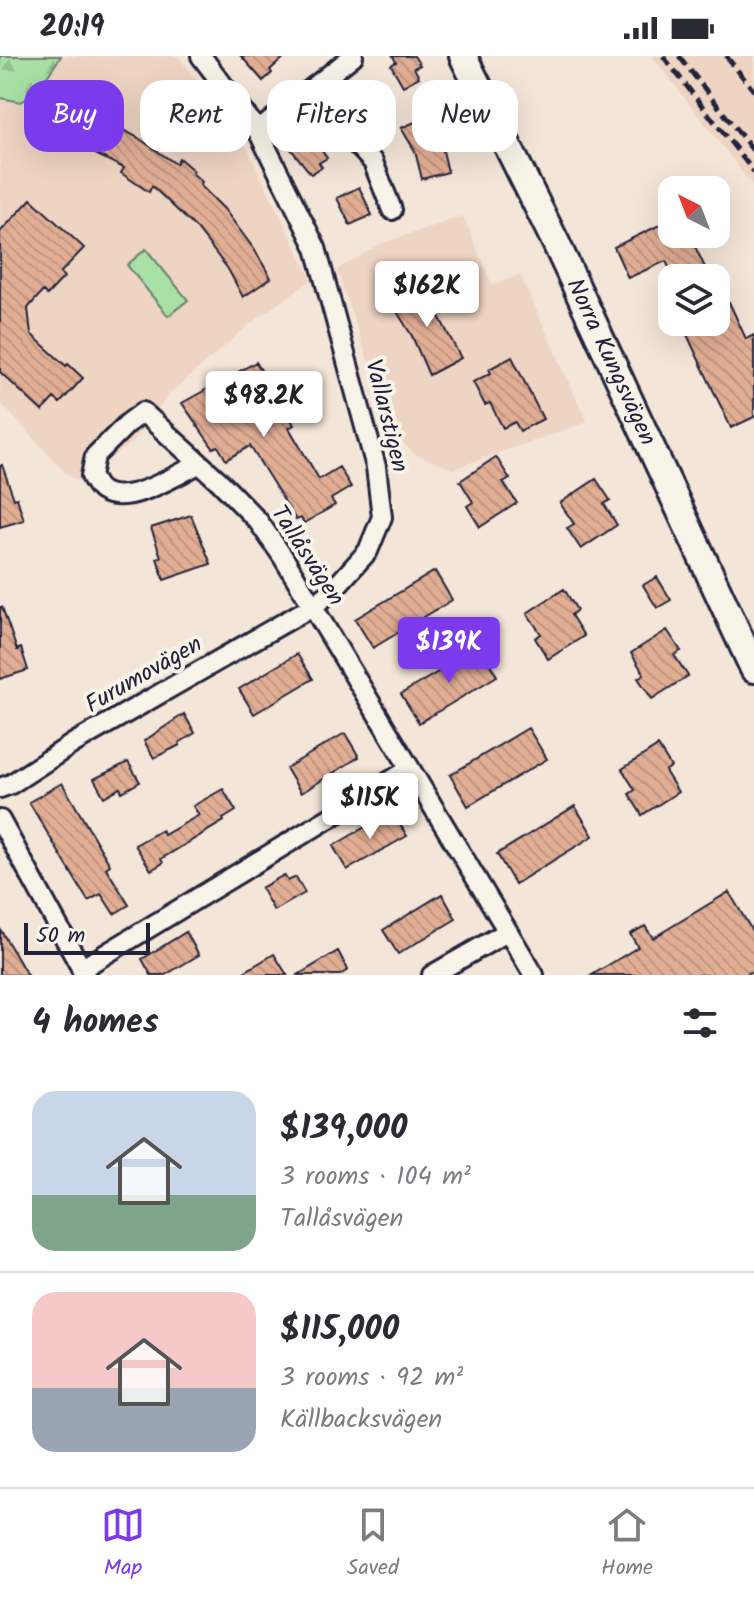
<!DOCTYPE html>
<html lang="en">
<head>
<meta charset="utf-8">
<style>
	:root { --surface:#fff; --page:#f7f7f7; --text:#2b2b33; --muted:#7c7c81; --line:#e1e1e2; --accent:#7c3aed }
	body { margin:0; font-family:Kalam,sans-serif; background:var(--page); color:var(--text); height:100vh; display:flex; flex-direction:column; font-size:30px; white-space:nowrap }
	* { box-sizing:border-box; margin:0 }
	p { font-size:26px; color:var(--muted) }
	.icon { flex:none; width:44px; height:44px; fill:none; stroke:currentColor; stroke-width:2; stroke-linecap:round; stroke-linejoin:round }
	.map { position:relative; height:919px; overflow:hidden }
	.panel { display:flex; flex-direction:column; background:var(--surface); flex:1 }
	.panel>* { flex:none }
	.guide { position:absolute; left:24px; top:24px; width:706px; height:72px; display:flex; gap:16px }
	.needle { width:52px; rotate:318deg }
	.controls { position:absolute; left:658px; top:120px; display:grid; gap:16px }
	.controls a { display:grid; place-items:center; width:72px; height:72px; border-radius:16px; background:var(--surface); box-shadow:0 8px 32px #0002; font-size:40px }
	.scale { position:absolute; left:24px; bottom:20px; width:126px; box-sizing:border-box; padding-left:8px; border:4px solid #22223b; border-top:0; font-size:22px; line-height:28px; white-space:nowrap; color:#22223b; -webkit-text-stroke:6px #f7f3e8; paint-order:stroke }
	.price { position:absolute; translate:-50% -68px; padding:0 18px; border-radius:8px; background:#fff; color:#222; font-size:26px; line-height:52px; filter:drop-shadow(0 2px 4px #0008) }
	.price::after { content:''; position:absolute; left:50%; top:48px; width:24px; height:18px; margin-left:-12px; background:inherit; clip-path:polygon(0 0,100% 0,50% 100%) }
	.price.current { background:var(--accent); color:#fff }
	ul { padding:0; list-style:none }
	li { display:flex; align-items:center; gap:24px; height:200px; padding:0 32px }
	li+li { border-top:2px solid var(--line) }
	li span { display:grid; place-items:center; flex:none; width:224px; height:160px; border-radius:24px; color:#555 }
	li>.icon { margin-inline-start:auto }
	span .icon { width:96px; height:96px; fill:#fffc; stroke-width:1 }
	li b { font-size:34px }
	h2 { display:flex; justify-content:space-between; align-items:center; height:96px; padding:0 32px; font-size:34px }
	.tag { padding:0 28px; border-radius:24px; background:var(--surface); box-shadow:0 8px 32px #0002; font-size:28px; line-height:72px }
	.tag.current { background:var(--accent); color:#fff }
	.status { display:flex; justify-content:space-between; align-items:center; height:56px; padding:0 40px; background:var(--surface); direction:ltr }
	.status svg { height:22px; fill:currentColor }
	.tab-bar { display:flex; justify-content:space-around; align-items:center; height:112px; border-top:2px solid var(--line); background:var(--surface); font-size:22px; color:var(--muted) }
	.tab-bar a { display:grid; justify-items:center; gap:4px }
	.tab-bar .current { color:var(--accent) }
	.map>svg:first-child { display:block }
</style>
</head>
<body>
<div class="status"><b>20:19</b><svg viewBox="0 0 49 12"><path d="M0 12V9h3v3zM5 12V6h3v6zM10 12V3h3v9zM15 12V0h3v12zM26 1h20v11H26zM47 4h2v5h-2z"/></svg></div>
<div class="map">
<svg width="754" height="919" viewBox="0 0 754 919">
	<defs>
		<pattern id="forest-firs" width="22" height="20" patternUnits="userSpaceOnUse" patternTransform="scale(2)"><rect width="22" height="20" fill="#a9e0a3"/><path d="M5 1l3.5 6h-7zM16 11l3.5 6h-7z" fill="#91c08d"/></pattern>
		<pattern id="building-back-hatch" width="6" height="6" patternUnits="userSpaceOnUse" patternTransform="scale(2)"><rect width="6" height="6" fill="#e1ae94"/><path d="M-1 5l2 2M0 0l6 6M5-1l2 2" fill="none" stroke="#c19580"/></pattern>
	</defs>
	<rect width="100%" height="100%" fill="#f3e5d7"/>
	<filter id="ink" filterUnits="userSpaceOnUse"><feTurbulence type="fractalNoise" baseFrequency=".0125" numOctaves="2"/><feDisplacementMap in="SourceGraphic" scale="16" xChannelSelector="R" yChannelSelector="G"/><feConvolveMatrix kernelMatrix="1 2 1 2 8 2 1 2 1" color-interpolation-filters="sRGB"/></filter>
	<g filter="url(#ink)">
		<path fill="#eed4c3" d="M 61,0 L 178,0 L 244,86 L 312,224 L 256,263 L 169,338 L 132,387 L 77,425 L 64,415 L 0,346 L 0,42 L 21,46 L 36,37 Z
			M 652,0 L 754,0 L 754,131 Z
			M 463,160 L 492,229 L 520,219 L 587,366 L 453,413 L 415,398 L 394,379 L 337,214 L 380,188 Z"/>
		<path fill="url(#forest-firs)" stroke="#66816f" stroke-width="2" d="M 0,0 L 61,0 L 36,37 L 21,46 L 0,42 Z"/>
		<path fill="#a9e0a3" stroke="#66816f" stroke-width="2" d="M 146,193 L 188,244 L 168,260 L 127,209 Z"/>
		<path fill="url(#building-back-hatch)" stroke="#22223b" stroke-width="2" d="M 241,0 L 286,0 L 270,14 L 272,17 L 263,25 Z
			M 393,0 L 414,0 L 420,9 L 414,12 L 419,21 L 403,30 L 391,9 L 396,6 Z
			M 358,24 L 377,43 L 362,58 L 343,39 Z
			M 99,62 L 137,81 L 176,108 L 179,102 L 194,115 L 192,117 L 202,126 L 200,129 L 224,153 L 254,193 L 271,222 L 243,241 L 228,213 L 197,173 L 152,130 L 149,136 L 121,117 L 124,112 L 85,93 Z
			M 424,62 L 435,88 L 441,86 L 448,116 L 422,123 L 415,95 L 401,72 Z
			M 318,74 L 329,89 L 322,95 L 327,102 L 319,107 L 322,111 L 311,118 L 290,92 Z
			M 359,131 L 372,159 L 350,169 L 337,142 Z
			M 31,143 L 84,192 L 60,217 L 64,221 L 47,239 L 43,235 L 28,252 L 31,278 L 66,310 L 68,308 L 83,322 L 60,347 L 54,342 L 42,355 L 0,316 L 0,176 Z
			M 672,163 L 672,178 L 689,178 L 710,222 L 674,222 L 666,205 L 628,222 L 614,191 Z
			M 426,228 L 436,247 L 433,249 L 461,302 L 429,319 L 412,280 L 391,246 Z
			M 729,246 L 746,283 L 754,279 L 754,361 L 731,372 L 681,266 L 716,266 L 716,252 Z
			M 512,301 L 543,363 L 520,375 L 515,366 L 503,372 L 490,347 L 485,349 L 473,326 L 491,317 L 489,313 Z
			M 256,306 L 294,369 L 289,372 L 319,423 L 339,411 L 351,431 L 331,443 L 335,449 L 304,467 L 301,462 L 296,464 L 250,390 L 226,404 L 218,390 L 213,392 L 182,347 Z
			M 496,401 L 510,423 L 503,426 L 517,447 L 480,471 L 467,450 L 473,446 L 460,425 Z
			M 2,409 L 14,443 L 17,442 L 24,464 L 0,471 L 0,410 Z
			M 596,423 L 610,444 L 604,448 L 617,469 L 581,493 L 567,472 L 574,468 L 560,447 Z
			M 191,459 L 211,508 L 164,524 L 157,502 L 161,501 L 151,472 Z
			M 435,515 L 452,544 L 373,592 L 355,563 Z
			M 657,521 L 671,544 L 657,552 L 643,529 Z
			M 564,533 L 577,554 L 571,559 L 584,580 L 548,603 L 535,582 L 541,578 L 527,557 Z
			M 0,551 L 2,551 L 17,594 L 21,592 L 28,614 L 0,623 Z
			M 667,574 L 681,595 L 674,599 L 688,620 L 652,643 L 638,622 L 644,618 L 631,597 Z
			M 480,591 L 497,620 L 419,667 L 401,638 Z
			M 297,598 L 313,623 L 254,658 L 239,633 Z
			M 184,658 L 195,677 L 179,687 L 180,689 L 154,702 L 144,685 Z
			M 528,672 L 547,703 L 468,750 L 450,719 Z
			M 345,677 L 359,701 L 301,737 L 286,712 Z
			M 658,690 L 671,711 L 665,715 L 678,736 L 642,759 L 629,738 L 635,734 L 622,713 Z
			M 128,706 L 140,726 L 122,736 L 120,732 L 104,741 L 94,723 Z
			M 62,727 L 110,809 L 106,812 L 129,849 L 114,858 L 101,838 L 88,845 L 29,746 Z
			M 223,733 L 236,755 L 223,763 L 224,765 L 161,803 L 163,807 L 151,814 L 135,789 L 162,774 L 164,779 L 199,759 L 193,750 Z
			M 575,750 L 593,780 L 515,828 L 497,798 Z
			M 392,755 L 407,780 L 347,814 L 333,790 Z
			M 284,819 L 288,825 L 296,821 L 305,837 L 274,855 L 261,832 Z
			M 729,836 L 754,878 L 754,914 L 745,919 L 592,919 L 638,891 L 630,878 L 645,870 L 653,882 Z
			M 442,838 L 456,863 L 398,898 L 383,874 Z
			M 0,873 L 16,900 L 27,919 L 0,919 Z
			M 186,876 L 199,899 L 165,919 L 151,919 L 142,903 Z
			M 338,895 L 348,914 L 340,919 L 298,919 Z
			M 274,898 L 287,919 L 239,919 Z"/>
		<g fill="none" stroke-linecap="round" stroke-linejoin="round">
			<g stroke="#22223b" stroke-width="24">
				<path id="street" d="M 307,36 L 373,106 L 392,154
					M 258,75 L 353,0
					M 199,408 C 176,419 127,451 102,435 C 97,432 94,425 91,420 L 95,400 L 127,368 L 143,356 L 219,425 L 258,465 L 283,501 L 534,919
					M 0,732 L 11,728 L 74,687 L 313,550 L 331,536 L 368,495 L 382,461 L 376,411 L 316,192 L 258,75 L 201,0
					M 0,764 L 85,919
					M 81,913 L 410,713
					M 432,919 L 507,876"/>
			</g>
			<g stroke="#22223b" stroke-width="32">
				<g id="secondary">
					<path id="s1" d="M 463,0 L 556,187 L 754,613"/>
				</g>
			</g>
			<use href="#street" stroke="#f7f3e8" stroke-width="18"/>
			<use href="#secondary" stroke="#f7f3e8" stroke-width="26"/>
			<path stroke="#22223b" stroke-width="5" stroke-dasharray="12 6" stroke-linecap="butt" d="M 663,0 L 754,116
				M 679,0 L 754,96
				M 726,0 L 754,35"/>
		</g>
	</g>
	<g text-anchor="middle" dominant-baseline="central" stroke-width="8" stroke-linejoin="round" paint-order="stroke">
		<g font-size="24" fill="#22223b" stroke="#f7f3e8">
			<text stroke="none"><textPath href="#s1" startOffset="340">Norra Kungsvägen</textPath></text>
			<text transform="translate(386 360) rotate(76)">Vallarstigen</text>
			<text transform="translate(307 500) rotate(57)">Tallåsvägen</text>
			<text transform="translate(144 619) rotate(-30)">Furumovägen</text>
		</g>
	</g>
</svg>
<div class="controls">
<a><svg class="needle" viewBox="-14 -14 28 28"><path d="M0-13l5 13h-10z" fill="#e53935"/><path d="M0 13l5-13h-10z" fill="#7c7c81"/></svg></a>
<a><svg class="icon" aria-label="layers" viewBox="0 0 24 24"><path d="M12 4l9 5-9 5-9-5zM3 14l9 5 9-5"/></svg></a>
</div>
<div class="scale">50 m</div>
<b class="price" style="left:427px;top:273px">$162K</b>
<b class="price" style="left:264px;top:383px">$98.2K</b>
<b class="price current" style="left:449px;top:629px">$139K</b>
<b class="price" style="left:370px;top:785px">$115K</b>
<div class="guide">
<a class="tag current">Buy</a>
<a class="tag">Rent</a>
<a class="tag">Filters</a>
<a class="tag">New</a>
</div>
</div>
<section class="panel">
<h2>4 homes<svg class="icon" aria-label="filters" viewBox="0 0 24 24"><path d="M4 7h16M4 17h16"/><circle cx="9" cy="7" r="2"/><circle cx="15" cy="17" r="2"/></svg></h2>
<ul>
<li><span style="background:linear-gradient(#c9d6e8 65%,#7fa58c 0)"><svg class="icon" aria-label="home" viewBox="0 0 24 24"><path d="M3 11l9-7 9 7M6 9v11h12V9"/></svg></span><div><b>$139,000</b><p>3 rooms · 104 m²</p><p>Tallåsvägen</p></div></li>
<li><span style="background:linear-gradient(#f6c9c9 60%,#9aa5b1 0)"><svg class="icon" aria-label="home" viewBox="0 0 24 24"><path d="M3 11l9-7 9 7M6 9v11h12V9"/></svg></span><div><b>$115,000</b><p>3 rooms · 92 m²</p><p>Källbacksvägen</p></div></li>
</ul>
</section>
<nav class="tab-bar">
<a class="current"><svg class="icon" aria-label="map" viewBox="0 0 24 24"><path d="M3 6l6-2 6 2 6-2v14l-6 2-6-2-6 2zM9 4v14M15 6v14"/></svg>Map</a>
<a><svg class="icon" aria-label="saved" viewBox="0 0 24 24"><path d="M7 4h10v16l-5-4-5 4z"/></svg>Saved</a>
<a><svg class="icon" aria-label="home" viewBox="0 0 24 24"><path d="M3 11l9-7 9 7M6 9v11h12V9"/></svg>Home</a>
</nav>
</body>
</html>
